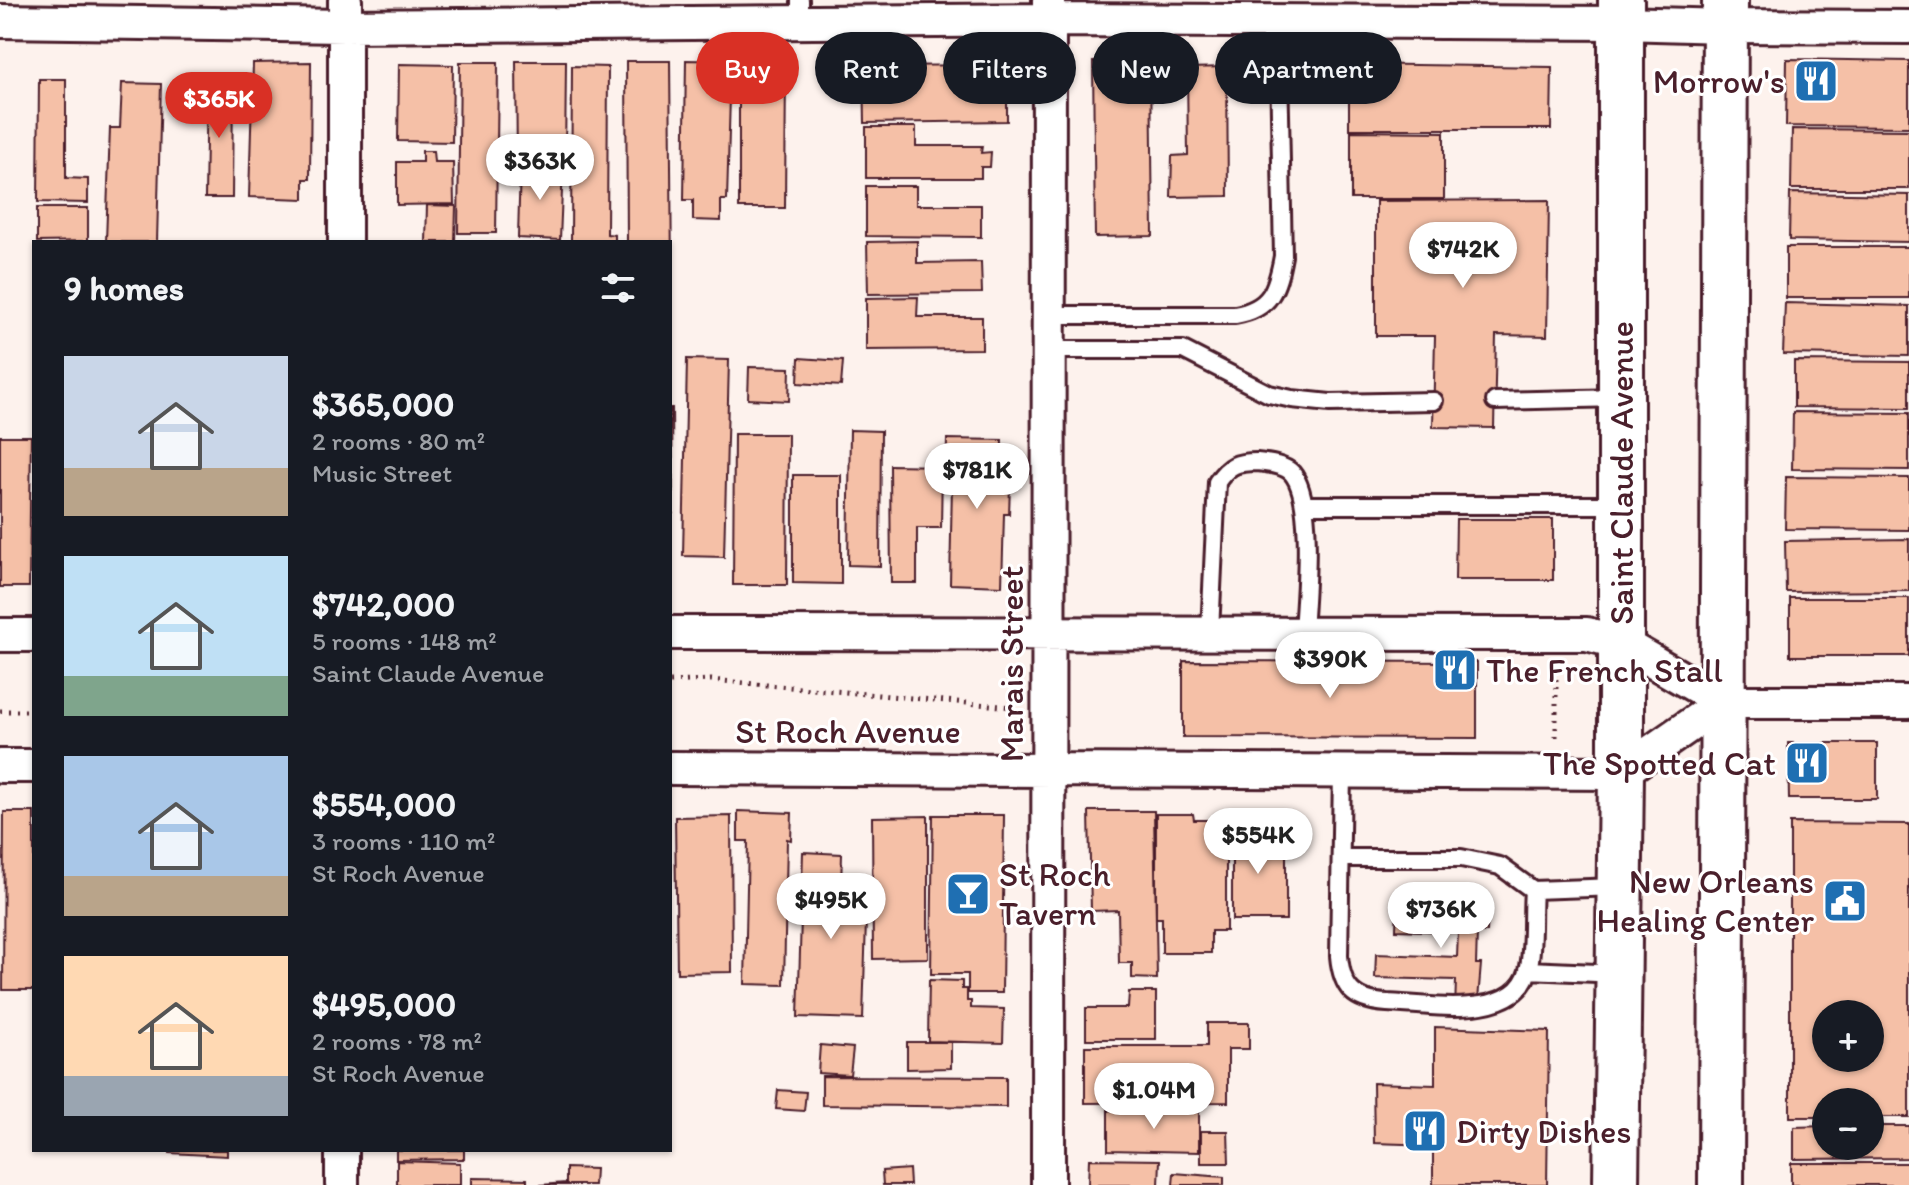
<!DOCTYPE html>
<html lang="en">
<head>
<meta charset="utf-8">
<style>
	:root { --surface:#171b24; --page:#20242c; --text:#f1f3f6; --muted:#9ea1a6; --accent:#d93025 }
	body { margin:0; font-family:Itim,sans-serif; background:var(--page); color:var(--text); height:100vh; display:flex; flex-direction:column; font-size:30px; white-space:nowrap }
	* { box-sizing:border-box; margin:0 }
	p { font-size:26px; color:var(--muted) }
	.icon { flex:none; width:44px; height:44px; fill:none; stroke:currentColor; stroke-width:2; stroke-linecap:round; stroke-linejoin:round }
	.map { position:relative; flex:1; overflow:hidden }
	.side { position:absolute; left:32px; top:240px; width:640px; height:912px; display:flex; flex-direction:column; background:var(--surface); border-radius:0px; box-shadow:0 2px 6px #0004 }
	.side>* { flex:none }
	.hud { position:absolute; left:696px; top:32px; width:760px; height:72px; display:flex; gap:16px }
	.buttons { position:absolute; left:1812px; top:1000px; display:grid; gap:16px }
	.buttons a { display:grid; place-items:center; width:72px; height:72px; border-radius:50%; background:var(--surface); box-shadow:0 2px 6px #0004; font-size:40px }
	.price { position:absolute; translate:-50% -68px; padding:0 18px; border-radius:28px; background:#fff; color:#222; font-size:26px; line-height:52px; filter:drop-shadow(0 2px 4px #0008) }
	.price::after { content:''; position:absolute; left:50%; top:48px; width:24px; height:18px; margin-left:-12px; background:inherit; clip-path:polygon(0 0,100% 0,50% 100%) }
	.price.active { background:var(--accent); color:#fff }
	ul { padding:0; list-style:none }
	li { display:flex; align-items:center; gap:24px; height:200px; padding:0 32px }
	li span { display:grid; place-items:center; flex:none; width:224px; height:160px; border-radius:0px; color:#555 }
	li>.icon { margin-inline-start:auto }
	span .icon { width:96px; height:96px; fill:#fffc; stroke-width:1 }
	li b { font-size:34px }
	h2 { display:flex; justify-content:space-between; align-items:center; height:96px; padding:0 32px; font-size:34px }
	.pill { padding:0 28px; border-radius:36px; background:var(--surface); box-shadow:0 2px 6px #0004; font-size:28px; line-height:72px }
	.pill.active { background:var(--accent); color:#fff }
	.map>svg:first-child { display:block }
</style>
</head>
<body>
<div class="map">
<svg width="1909" height="1185" viewBox="0 0 1909 1185">
	<rect width="100%" height="100%" fill="#fdf2ed"/>
	<filter id="ink" filterUnits="userSpaceOnUse"><feTurbulence type="fractalNoise" baseFrequency=".0125" numOctaves="2"/><feDisplacementMap in="SourceGraphic" scale="16" xChannelSelector="R" yChannelSelector="G"/><feConvolveMatrix kernelMatrix="1 2 1 2 8 2 1 2 1" color-interpolation-filters="sRGB"/></filter>
	<g filter="url(#ink)">
		<path fill="#f5c0a7" stroke="#4a1f2b" stroke-width="2" fill-rule="evenodd" d="M 1787,59 L 1909,61 L 1909,127 L 1786,126 Z
			M 686,60 L 731,61 L 727,200 L 721,200 L 721,221 L 693,220 L 693,200 L 684,200 Z
			M 516,61 L 566,61 L 565,162 L 517,162 Z
			M 626,61 L 670,61 L 672,273 L 670,242 L 627,242 Z
			M 311,62 L 310,179 L 304,179 L 304,199 L 249,197 L 253,63 Z
			M 460,62 L 498,62 L 496,233 L 458,233 Z
			M 739,62 L 786,62 L 785,208 L 739,208 Z
			M 1093,62 L 1151,62 L 1153,236 L 1095,237 Z
			M 399,64 L 453,65 L 452,142 L 398,141 Z
			M 1349,64 L 1552,67 L 1551,129 L 1349,129 Z
			M 1007,65 L 1007,121 L 865,123 L 864,66 Z
			M 572,66 L 608,67 L 607,234 L 615,235 L 615,242 L 571,242 Z
			M 1227,67 L 1228,196 L 1171,197 L 1172,156 L 1188,155 L 1187,68 Z
			M 39,79 L 66,79 L 66,178 L 88,179 L 88,203 L 38,202 Z
			M 207,81 L 233,81 L 232,198 L 205,198 Z
			M 122,83 L 161,84 L 157,242 L 106,242 L 110,128 L 120,128 Z
			M 866,127 L 916,127 L 916,146 L 982,146 L 981,153 L 991,152 L 990,167 L 981,167 L 981,178 L 866,178 Z
			M 1792,129 L 1909,130 L 1909,189 L 1791,189 Z
			M 1351,131 L 1444,132 L 1444,199 L 1351,199 Z
			M 422,151 L 433,151 L 434,162 L 453,162 L 454,204 L 397,205 L 397,162 L 422,162 Z
			M 520,164 L 563,166 L 560,240 L 518,238 Z
			M 866,186 L 916,186 L 916,205 L 981,205 L 981,237 L 866,236 Z
			M 1790,193 L 1909,195 L 1909,242 L 1789,240 Z
			M 1549,200 L 1547,336 L 1496,335 L 1494,428 L 1433,427 L 1435,336 L 1376,336 L 1376,201 Z
			M 427,205 L 456,206 L 455,242 L 426,242 Z
			M 37,208 L 88,208 L 88,241 L 37,242 Z
			M 917,241 L 917,263 L 981,262 L 982,293 L 868,294 L 867,242 Z
			M 1786,247 L 1909,247 L 1909,298 L 1786,298 Z
			M 918,297 L 917,317 L 982,317 L 982,349 L 866,350 L 866,298 Z
			M 1785,303 L 1909,306 L 1909,356 L 1783,354 Z
			M 799,358 L 843,361 L 841,386 L 798,383 Z
			M 687,359 L 729,360 L 724,557 L 683,556 Z
			M 1794,361 L 1909,362 L 1909,408 L 1794,407 Z
			M 749,367 L 790,368 L 789,401 L 748,399 Z
			M 670,408 L 672,408 L 673,513 L 670,513 Z
			M 1793,412 L 1909,413 L 1909,470 L 1792,469 Z
			M 850,430 L 881,431 L 880,566 L 848,565 Z
			M 734,434 L 788,434 L 787,585 L 733,585 Z
			M 0,436 L 31,436 L 29,587 L 0,587 Z
			M 947,439 L 1002,440 L 1001,486 L 1010,486 L 1009,514 L 1004,514 L 1002,586 L 950,584 L 952,485 L 946,485 Z
			M 890,465 L 942,466 L 941,528 L 917,528 L 917,583 L 891,583 Z
			M 793,475 L 841,475 L 841,584 L 793,583 Z
			M 1786,477 L 1909,478 L 1909,530 L 1785,529 Z
			M 1456,519 L 1553,519 L 1553,580 L 1455,580 Z
			M 1909,539 L 1909,591 L 1786,592 L 1785,541 Z
			M 1790,598 L 1909,598 L 1909,656 L 1790,656 Z
			M 1183,661 L 1477,662 L 1477,738 L 1183,737 Z
			M 1788,743 L 1877,743 L 1877,799 L 1789,799 Z
			M 738,811 L 792,813 L 791,840 L 787,839 L 784,985 L 745,984 L 748,841 L 738,841 Z
			M 1089,811 L 1154,811 L 1157,979 L 1132,978 L 1132,963 L 1119,963 L 1118,910 L 1091,911 Z
			M 4,812 L 34,812 L 34,990 L 3,990 Z
			M 1156,814 L 1193,814 L 1194,820 L 1226,820 L 1226,931 L 1211,931 L 1211,953 L 1162,953 L 1162,918 L 1156,918 Z
			M 933,815 L 1004,815 L 1002,993 L 968,993 L 968,974 L 931,974 Z
			M 731,816 L 732,972 L 677,973 L 675,817 Z
			M 928,816 L 928,958 L 873,959 L 872,817 Z
			M 1790,823 L 1909,824 L 1909,1117 L 1870,1117 L 1870,1102 L 1826,1102 L 1826,1117 L 1790,1117 ZM 1826,1014 L 1870,1014 L 1870,1058 L 1826,1058 Z
			M 1232,826 L 1266,826 L 1266,843 L 1286,843 L 1286,920 L 1232,920 Z
			M 803,852 L 842,854 L 841,886 L 867,887 L 863,1019 L 798,1017 Z
			M 1397,905 L 1488,907 L 1487,932 L 1477,932 L 1476,964 L 1481,964 L 1477,1012 L 1455,1011 L 1456,980 L 1375,978 L 1376,954 L 1457,957 L 1458,932 L 1396,930 Z
			M 929,980 L 962,981 L 962,989 L 967,989 L 967,1001 L 971,1001 L 971,1008 L 1004,1009 L 1003,1043 L 928,1041 Z
			M 1129,992 L 1156,992 L 1156,1039 L 1086,1039 L 1086,1008 L 1128,1008 Z
			M 1207,1023 L 1249,1023 L 1249,1049 L 1228,1049 L 1228,1102 L 1085,1103 L 1085,1046 L 1207,1046 Z
			M 1435,1027 L 1549,1031 L 1547,1185 L 1433,1185 L 1433,1145 L 1374,1143 L 1373,1083 L 1435,1085 Z
			M 907,1042 L 951,1042 L 951,1068 L 907,1069 Z
			M 820,1045 L 853,1048 L 850,1075 L 818,1073 Z
			M 822,1076 L 1006,1077 L 1006,1107 L 822,1105 Z
			M 778,1090 L 806,1092 L 804,1111 L 776,1109 Z
			M 1108,1110 L 1199,1112 L 1199,1152 L 1108,1150 Z
			M 1826,1126 L 1826,1146 L 1870,1146 L 1870,1126 L 1909,1126 L 1909,1158 L 1794,1159 L 1794,1127 Z
			M 1201,1131 L 1228,1131 L 1229,1163 L 1201,1163 Z
			M 170,1150 L 227,1150 L 227,1156 L 170,1153 Z
			M 396,1150 L 464,1150 L 464,1159 L 396,1160 Z
			M 1089,1159 L 1160,1160 L 1159,1185 L 1088,1185 Z
			M 397,1161 L 460,1163 L 460,1185 L 397,1185 Z
			M 1791,1163 L 1909,1163 L 1909,1185 L 1791,1185 Z
			M 566,1168 L 595,1169 L 594,1185 L 540,1185 L 566,1183 Z
			M 909,1169 L 910,1185 L 883,1185 L 882,1171 Z
			M 1174,1173 L 1224,1177 L 1224,1185 L 1173,1185 Z
			M 472,1178 L 527,1179 L 527,1185 L 472,1185 Z"/>
		<g fill="none" stroke-linecap="round" stroke-linejoin="round">
			<g stroke="#4a1f2b" stroke-width="22">
				<path id="service" d="M 800,0 L 800,21
					M 1049,315 L 1235,315 C 1271,309 1277,289 1283,256 L 1278,21
					M 1049,350 L 1183,350 L 1269,394 L 1292,399 L 1330,403 L 1434,401
					M 1495,401 L 1621,398
					M 1305,505 L 1619,505
					M 1210,632 L 1217,482 C 1229,465 1236,462 1257,462 C 1268,463 1285,465 1292,473 C 1315,500 1305,596 1303,632
					M 1342,772 L 1339,956 C 1342,988 1353,1001 1387,1003 C 1426,1004 1514,1022 1528,971 C 1534,948 1531,914 1533,890
					M 1341,858 L 1461,858 L 1500,866 L 1533,890 L 1618,887
					M 1528,970 L 1619,974"/>
			</g>
			<g stroke="#4a1f2b" stroke-width="38">
				<path id="minor" d="M 0,21 L 345,26 L 1049,20 L 1621,23 L 1725,26 L 1909,27
					M 345,242 L 345,0
					M 670,633 L 1587,634 L 1621,643 L 1723,702 L 1909,702
					M 0,635 L 34,635
					M 0,766 L 34,766
					M 670,768 L 1621,773 L 1723,702
					M 342,1185 L 342,1150
					M 1048,1185 L 1049,0"/>
			</g>
			<g stroke="#4a1f2b" stroke-width="50">
				<path id="secondary" d="M 1616,1185 L 1621,773 L 1621,0
					M 1721,1185 L 1725,0"/>
			</g>
			<path stroke="#4a1f2b" stroke-width="5" stroke-dasharray="2 6" stroke-linecap="butt" d="M 1556,671 L 1556,737
				M 670,682 L 711,680 L 1012,707
				M 0,711 L 34,711"/>
			<use href="#service" stroke="#fff" stroke-width="16"/>
			<use href="#minor" stroke="#fff" stroke-width="32"/>
			<use href="#secondary" stroke="#fff" stroke-width="44"/>
		</g>
	</g>
	<defs>
		<g id="restaurant-square" transform="scale(2.3)"><rect x="-9" y="-9" width="18" height="18" rx="4" fill="#1f6fb2" stroke="#fff"/><path d="M-5-6h1v4h1v-4h1v4h1v-4h1v5L-1.5 .5V6h-2V.5L-5-1ZM5-6V6H3V1.5H1.5Q1.5-4 5-6Z" fill="#fff"/></g>
		<g id="bar-square" transform="scale(2.3)"><rect x="-9" y="-9" width="18" height="18" rx="4" fill="#1f6fb2" stroke="#fff"/><path d="M-6-5H6L.8 .8V4.5H3.5V6h-7V4.5H-.8V.8Z" fill="#fff"/></g>
		<g id="civic-square" transform="scale(2.3)"><rect x="-9" y="-9" width="18" height="18" rx="4" fill="#1f6fb2" stroke="#fff"/><path d="M-.6-6.5H3V-4.5H.6V-3L4-1V1h2V6H-6V1h2V-1L-.6-3ZM-1.2 2.5V6h2.4V2.5Z" fill="#fff"/></g>
	</defs>
	<g fill-rule="evenodd">
		<use href="#restaurant-square" x="1816" y="81"/>
		<use href="#restaurant-square" x="1455" y="670"/>
		<use href="#restaurant-square" x="1807" y="763"/>
		<use href="#bar-square" x="968" y="894"/>
		<use href="#civic-square" x="1845" y="901"/>
		<use href="#restaurant-square" x="1425" y="1131"/>
	</g>
	<g text-anchor="middle" dominant-baseline="central" stroke-width="6" stroke-linejoin="round" paint-order="stroke">
		<g font-size="34" fill="#4a1f2b" stroke="#fff" text-anchor="end">
			<text x="1785" y="81">Morrow's</text>
			<text x="1486" y="670" text-anchor="start">The French Stall</text>
			<text x="1776" y="763">The Spotted Cat</text>
			<text x="999" y="874" text-anchor="start">St Roch<tspan x="999" dy="39">Tavern</tspan></text>
			<text x="1814" y="881">New Orleans<tspan x="1814" dy="39">Healing Center</tspan></text>
			<text x="1456" y="1131" text-anchor="start">Dirty Dishes</text>
		</g>
		<g font-size="34" fill="#4a1f2b" stroke="#fff">
			<text transform="translate(1621 473) rotate(-90)">Saint Claude Avenue</text>
			<text transform="translate(1011 664) rotate(-90)">Marais Street</text>
			<text x="848" y="731">St Roch Avenue</text>
		</g>
	</g>
</svg>
<div class="buttons">
<a>+</a>
<a>−</a>
</div>
<b class="price active" style="left:219px;top:140px">$365K</b>
<b class="price" style="left:540px;top:202px">$363K</b>
<b class="price" style="left:1463px;top:290px">$742K</b>
<b class="price" style="left:977px;top:511px">$781K</b>
<b class="price" style="left:1330px;top:700px">$390K</b>
<b class="price" style="left:1258px;top:876px">$554K</b>
<b class="price" style="left:831px;top:941px">$495K</b>
<b class="price" style="left:1441px;top:950px">$736K</b>
<b class="price" style="left:1154px;top:1131px">$1.04M</b>
<div class="hud">
<a class="pill active">Buy</a>
<a class="pill">Rent</a>
<a class="pill">Filters</a>
<a class="pill">New</a>
<a class="pill">Apartment</a>
</div>
<section class="side">
<h2>9 homes<svg class="icon" aria-label="filters" viewBox="0 0 24 24"><path d="M4 7h16M4 17h16"/><circle cx="9" cy="7" r="2"/><circle cx="15" cy="17" r="2"/></svg></h2>
<ul>
<li><span style="background:linear-gradient(#c9d6e8 70%,#b9a48a 0)"><svg class="icon" aria-label="home" viewBox="0 0 24 24"><path d="M3 11l9-7 9 7M6 9v11h12V9"/></svg></span><div><b>$365,000</b><p>2 rooms · 80 m²</p><p>Music Street</p></div></li>
<li><span style="background:linear-gradient(#bfe0f5 75%,#7fa58c 0)"><svg class="icon" aria-label="home" viewBox="0 0 24 24"><path d="M3 11l9-7 9 7M6 9v11h12V9"/></svg></span><div><b>$742,000</b><p>5 rooms · 148 m²</p><p>Saint Claude Avenue</p></div></li>
<li><span style="background:linear-gradient(#a9c7e8 75%,#b9a48a 0)"><svg class="icon" aria-label="home" viewBox="0 0 24 24"><path d="M3 11l9-7 9 7M6 9v11h12V9"/></svg></span><div><b>$554,000</b><p>3 rooms · 110 m²</p><p>St Roch Avenue</p></div></li>
<li><span style="background:linear-gradient(#ffd9b3 75%,#9aa5b1 0)"><svg class="icon" aria-label="home" viewBox="0 0 24 24"><path d="M3 11l9-7 9 7M6 9v11h12V9"/></svg></span><div><b>$495,000</b><p>2 rooms · 78 m²</p><p>St Roch Avenue</p></div></li>
</ul>
</section>
</div>
</body>
</html>
